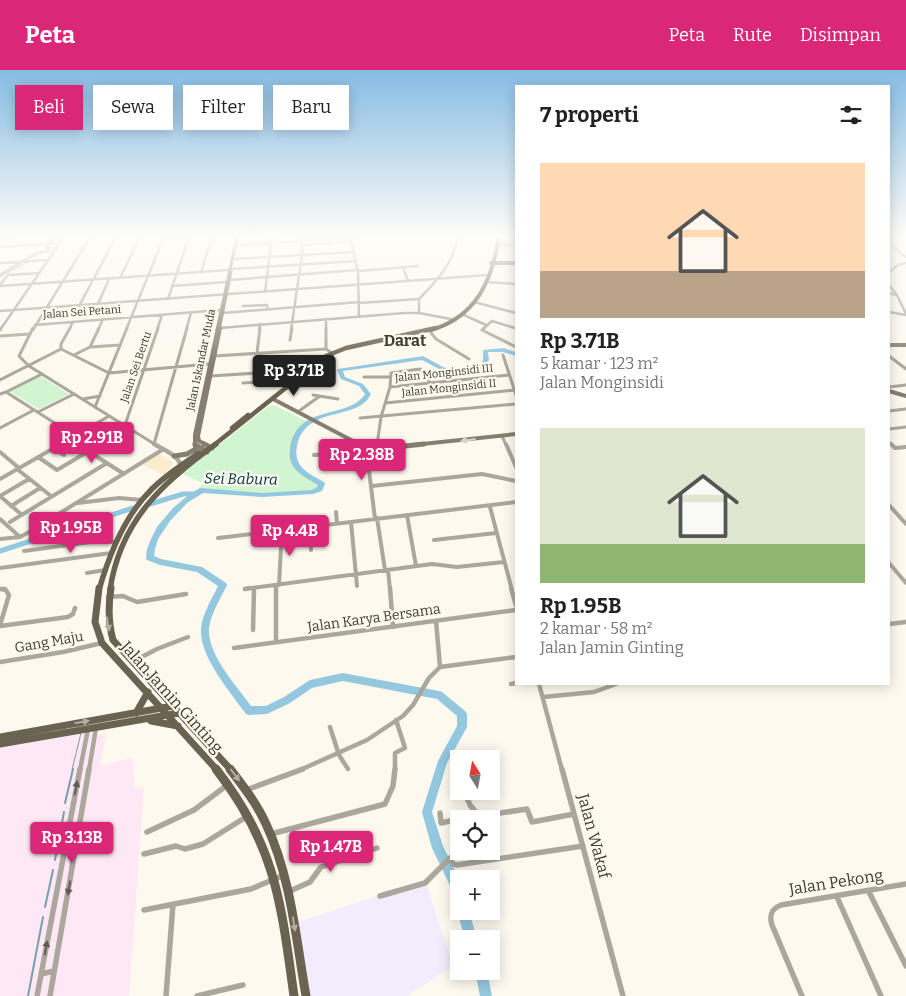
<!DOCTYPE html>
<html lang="id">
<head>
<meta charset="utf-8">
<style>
	:root { --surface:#fff; --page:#f2f2f2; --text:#222; --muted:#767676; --accent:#db2777 }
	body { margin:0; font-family:Bitter,serif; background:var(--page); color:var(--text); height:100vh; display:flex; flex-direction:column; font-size:19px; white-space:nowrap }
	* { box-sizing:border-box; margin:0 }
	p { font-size:16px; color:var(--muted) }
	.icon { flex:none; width:28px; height:28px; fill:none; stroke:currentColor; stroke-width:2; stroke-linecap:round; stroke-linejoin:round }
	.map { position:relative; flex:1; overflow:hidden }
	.sheet { position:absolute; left:515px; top:15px; width:375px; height:600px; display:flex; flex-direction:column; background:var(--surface); border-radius:0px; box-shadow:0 2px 12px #0003 }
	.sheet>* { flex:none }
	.banner { position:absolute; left:15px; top:15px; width:425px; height:45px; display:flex; gap:10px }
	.needle { width:32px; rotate:349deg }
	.fabs { position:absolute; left:450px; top:680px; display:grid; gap:10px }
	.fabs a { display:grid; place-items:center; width:50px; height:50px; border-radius:0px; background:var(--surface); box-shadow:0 2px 12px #0003; font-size:25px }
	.price { position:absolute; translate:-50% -42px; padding:0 11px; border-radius:5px; background:var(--accent); color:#fff; font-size:16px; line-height:32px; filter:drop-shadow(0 1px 2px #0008) }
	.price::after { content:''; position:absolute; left:50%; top:30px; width:15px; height:11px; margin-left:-8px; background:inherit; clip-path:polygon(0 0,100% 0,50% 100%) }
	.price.active { background:#222; color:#fff }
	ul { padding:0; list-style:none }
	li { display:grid; align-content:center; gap:10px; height:265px; padding:0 25px }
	li span { display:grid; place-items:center; height:155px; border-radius:0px; color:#555 }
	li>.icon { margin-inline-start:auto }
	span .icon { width:90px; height:90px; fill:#fffc; stroke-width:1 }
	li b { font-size:21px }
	h2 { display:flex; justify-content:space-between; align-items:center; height:60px; padding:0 25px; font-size:21px }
	.pill { padding:0 18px; border-radius:0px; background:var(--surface); box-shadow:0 2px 12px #0003; font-size:18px; line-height:45px }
	.pill.active { background:var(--accent); color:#fff }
	header { display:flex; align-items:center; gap:30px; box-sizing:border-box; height:70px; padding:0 25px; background:var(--accent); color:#fff }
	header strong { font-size:24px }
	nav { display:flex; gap:28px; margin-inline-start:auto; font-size:18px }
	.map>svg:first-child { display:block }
</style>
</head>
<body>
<header>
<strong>Peta</strong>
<nav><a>Peta</a><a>Rute</a><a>Disimpan</a></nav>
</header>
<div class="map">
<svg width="906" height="926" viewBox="0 0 906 926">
	<rect width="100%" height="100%" fill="#fdf9ef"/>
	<path fill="#f2ecfd" d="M 425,810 L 453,896 L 407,926 L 310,926 L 295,853 Z"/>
	<path fill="#fbedcc" d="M 158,383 L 174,393 L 164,405 L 141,394 Z"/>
	<path fill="#fee8f5" d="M 88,659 L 95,666 L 106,664 L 100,697 L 132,687 L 135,718 L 144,717 L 129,926 L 0,926 L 0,676 Z"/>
	<path fill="#d0f5d0" d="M 40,306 L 69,324 L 39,339 L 9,321 Z
		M 274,335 L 308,352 C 298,360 286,389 297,399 C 304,405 314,409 322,414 L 313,422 L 288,424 L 260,425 L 197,421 L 203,413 L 182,404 L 267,337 Z"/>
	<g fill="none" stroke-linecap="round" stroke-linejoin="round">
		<path stroke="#7a9eab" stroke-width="1" d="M 49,181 L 52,179 L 49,175 L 56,167
			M 0,207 L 26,193
			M 72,700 L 81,663"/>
		<path stroke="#7a9eab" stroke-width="2" d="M 65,733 L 73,699
			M 55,790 L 64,742
			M 45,837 L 53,800
			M 28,926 L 43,847"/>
		<path stroke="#93c8df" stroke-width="5" d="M 150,434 L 183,424 L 193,424
			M 0,481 L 133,438"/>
		<path fill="#93c8df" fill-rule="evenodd" d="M 503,278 L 516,282 L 516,286 L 503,282 L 488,282 L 489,290 L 485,297 L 480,301 L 460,307 L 439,299 L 422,290 L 343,301 L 345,307 L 363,314 L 371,324 C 369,327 367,331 364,333 C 359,337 353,339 347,341 C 325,347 302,350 297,376 C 293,398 309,403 324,412 L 325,414 L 322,421 L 313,424 L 262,427 L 203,423 L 187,433 L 170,451 L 158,469 L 155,479 L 154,486 L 161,489 L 202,497 L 226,513 L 227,515 C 221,528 211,543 209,558 C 207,585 237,616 251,636 L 266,636 L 284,627 L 310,610 L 343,603 L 439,621 L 442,622 L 465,641 L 467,644 L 467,657 L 447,693 L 432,742 L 443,776 L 459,809 L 459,828 L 455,826 L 432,778 L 422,742 L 438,691 L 457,656 L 457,646 L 437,629 L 343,611 L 312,618 L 290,633 L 267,644 L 249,645 L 246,644 C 231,623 199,586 201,559 C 202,544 212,529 218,516 L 197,502 L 160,495 L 147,490 L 146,488 L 147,479 L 151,469 L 157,457 L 173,438 L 191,423 L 200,418 L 262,423 L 312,420 L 317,417 L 318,415 C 302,405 287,399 290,378 C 298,332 347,351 365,324 L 359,316 L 341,309 L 337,300 L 338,299 L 423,286 L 443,297 L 460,303 L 476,299 L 481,295 L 483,290 L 483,280 Z
			M 459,837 L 459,841 L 469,841 L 477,869 L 465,869 L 457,841 Z
			M 475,901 L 487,901 L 492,926 L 480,926 Z"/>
		<path stroke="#aba79c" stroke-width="2.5" d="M 350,167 L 358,201 L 359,246
			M 0,168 L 16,167
			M 164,168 L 181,167
			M 338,173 L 351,172
			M 47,174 L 54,167
			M 498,174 L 516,175
			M 889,174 L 906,187
			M 237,175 L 360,167
			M 303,175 L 332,173
			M 0,177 L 60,173
			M 234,189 L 354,182
			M 0,193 L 48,190
			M 403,197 L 408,211
			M 232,199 L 356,191
			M 358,201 L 418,196
			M 201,202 L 212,167
			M 889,202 L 898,195 L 906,193
			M 0,205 L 37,183 L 48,181 L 47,174
			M 120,208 L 140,167
			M 230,210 L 357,200
			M 485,212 L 516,214
			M 0,215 L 8,205 L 40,203
			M 889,215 L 897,225 L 906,244
			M 0,216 L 228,200
			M 172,216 L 226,212
			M 265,222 L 272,167
			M 889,223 L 897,225
			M 168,229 L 189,167
			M 474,232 L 516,243
			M 359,233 L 419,229
			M 98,234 L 109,209
			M 79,236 L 116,167
			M 243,236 L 267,235 L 268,239
			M 889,242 L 906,245
			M 223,243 L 359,232
			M 419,243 L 419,229 C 437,211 453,193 458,167
			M 464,245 L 486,255
			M 326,249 L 326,260
			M 35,255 L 220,240
			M 220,258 L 404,243 L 419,243 L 456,250
			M 0,260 L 64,167
			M 69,260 L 73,252
			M 98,260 L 103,249
			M 126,260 L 164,167
			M 157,260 L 162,245
			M 186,260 L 191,243
			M 259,260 L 260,254
			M 291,260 L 302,185 L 302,167
			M 482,260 L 492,251 L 515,258"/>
		<path stroke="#aba79c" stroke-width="3" d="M 70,258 L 61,274 L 61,279 L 109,303 L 209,294
			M 326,258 L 326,279 L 332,283
			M 484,258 L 482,260 L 516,277
			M 428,259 L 436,269 L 469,289
			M 0,260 L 1,258
			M 0,266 L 30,264
			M 290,270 L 292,258
			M 90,277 L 99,258
			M 257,283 L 260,258
			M 74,285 L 90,277 L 120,275
			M 503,285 L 516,325
			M 214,286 L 326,279
			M 889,286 L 906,299
			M 210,306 L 258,303 L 261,283
			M 364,307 L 389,307
			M 0,310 L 61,279
			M 243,313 L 292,310
			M 390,317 L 509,305
			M 889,317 L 906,315
			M 6,322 L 42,304
			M 0,324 L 6,322 L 75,366
			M 313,325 L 338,329
			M 83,329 L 100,326
			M 385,333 L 515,320
			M 95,337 L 127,258
			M 299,341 L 320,326
			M 889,341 L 906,339
			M 38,342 L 74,324
			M 360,348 L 516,334
			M 125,355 L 158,258
			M 0,358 L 34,340
			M 889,359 L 906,357
			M 502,366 L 506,375
			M 69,369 L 79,375
			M 889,372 L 892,375
			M 154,374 L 187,258
			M 59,375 L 109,346
			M 377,375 L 381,347 L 390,317 L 391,303 L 420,299 L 431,314"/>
		<path stroke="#aba79c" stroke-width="4" d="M 77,374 L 124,404
			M 506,374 L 516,397
			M 891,374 L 895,378 L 906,377
			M 368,377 L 367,384 L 375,449
			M 54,378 L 64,385
			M 377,379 L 378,374
			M 0,382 L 19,398
			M 314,385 L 367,381
			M 38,387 L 57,400 L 89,381
			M 17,399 L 51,426
			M 0,409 L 61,374
			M 372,416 L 482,404 L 516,411
			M 0,426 L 29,409
			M 0,426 L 22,445
			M 78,433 L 119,428 L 142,430
			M 889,435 L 906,454
			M 11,436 L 40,418
			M 490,437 L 512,520
			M 336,442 L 337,453
			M 407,445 L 416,496
			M 377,448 L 385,500
			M 0,449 L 20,467
			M 10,452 L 107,393
			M 351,452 L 357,516
			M 310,456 L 311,480
			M 218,468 L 516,432
			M 0,469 L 20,467 L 31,461 L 162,380
			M 434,470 L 496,463
			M 24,481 L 91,472 L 117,472
			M 889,493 L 906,513
			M 0,498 L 111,483
			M 388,500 L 390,520
			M 87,503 L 105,500
			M 276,515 L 276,520
			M 279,515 L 282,459
			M 0,519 L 5,520
			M 245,519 L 432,494 L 457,497 L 504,492"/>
		<path stroke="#aba79c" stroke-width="4.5" d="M 276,518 L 276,572
			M 390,518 L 393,557
			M 511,518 L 516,536
			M 0,519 L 5,519 L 9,525 L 0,555
			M 245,519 L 250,518
			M 108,527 L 123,526 L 137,532 L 186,524
			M 436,551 L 440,597
			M 889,554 L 906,552
			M 0,556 L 68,547 L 73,544 L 75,538
			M 253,560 L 254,518
			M 234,578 L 516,540
			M 134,591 L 157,579 L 188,567
			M 0,592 L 63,582 L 102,573
			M 511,614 L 516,613
			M 539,614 L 562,700
			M 543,627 L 594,622 L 616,614
			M 330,657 L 339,685 L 348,699
			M 80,700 L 88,659
			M 89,700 L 96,658
			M 300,700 L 367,670 L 403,646 L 413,635 L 429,608 L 440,597 L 516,587
			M 395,700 L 395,683 L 405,678 L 396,650"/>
		<path stroke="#aba79c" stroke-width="5.5" d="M 562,699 L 623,926
			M 246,720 L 303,699
			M 464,721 L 470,735 L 479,746
			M 440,743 L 441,753 L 459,749
			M 461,749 L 527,739 L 532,752 L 574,744
			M 147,762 L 194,740 L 226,716
			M 271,764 L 385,734 L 393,716 L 395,699
			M 144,784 L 176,776 L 185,779 L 203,774 L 246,747
			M 290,821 L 310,812 L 321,797 L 377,778
			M 869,822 L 906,896
			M 380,826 L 425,813 L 450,788 L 453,794 L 457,795 L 583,776
			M 837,827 L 881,926
			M 144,840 L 251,819 L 284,805
			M 41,904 L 54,901
			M 37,926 L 80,699
			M 50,926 L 89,699
			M 166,926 L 173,834
			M 197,926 L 243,915
			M 802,926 L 772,855 C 769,845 771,839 781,835 L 906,814"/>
		<path stroke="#aba79c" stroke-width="2.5" d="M 0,241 L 488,205
			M 33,260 L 90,167"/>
		<path stroke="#aba79c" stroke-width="3" d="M 33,258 L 19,286 L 29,296 L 156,375"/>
		<path stroke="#aba79c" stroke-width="4.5" d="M 154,374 C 164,380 179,385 181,397"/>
		<path stroke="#867f70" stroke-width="3" d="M 217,260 L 237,167
			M 219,260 L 231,202"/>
		<path stroke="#867f70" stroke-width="4" d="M 889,275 L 906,275
			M 889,321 L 906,326
			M 273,329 L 353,371 L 365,375
			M 195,375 L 195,365 L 218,258
			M 207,375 L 199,371 L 198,366 L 220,258
			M 413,375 L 516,364"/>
		<path stroke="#867f70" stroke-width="5" d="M 195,374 L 207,382
			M 204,374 L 212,378
			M 362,374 L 377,379 L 424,374
			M 174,386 L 187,384 L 196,379 L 195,375"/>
		<path stroke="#6b6351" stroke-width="4" d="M 491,193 L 516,193
			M 431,260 C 476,247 492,211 499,167"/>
		<path stroke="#6b6351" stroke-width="4.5" d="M 232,358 L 248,345
			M 214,375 L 326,286 L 346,278 L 436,258"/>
		<path stroke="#6b6351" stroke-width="5.5" d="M 99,520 C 109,485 124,447 150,421 C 164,406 182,395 199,383
			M 110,520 C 120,451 163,412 216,374"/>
		<path stroke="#6b6351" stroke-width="7" d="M 99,518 L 95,552 L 102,573 L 217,700
			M 111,518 C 108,537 108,552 113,570 L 231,700
			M 136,643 L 148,622
			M 151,651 L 178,656
			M 0,667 L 173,636
			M 0,674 L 179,643"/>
		<path stroke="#6b6351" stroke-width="9" d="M 216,699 C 276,776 281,833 294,926
			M 230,699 C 243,716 257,734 266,754 C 291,807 296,869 306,926"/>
	</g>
	<defs><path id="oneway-solid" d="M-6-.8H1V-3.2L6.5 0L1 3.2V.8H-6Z" transform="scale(1.25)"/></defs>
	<use fill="#d9d4c9" href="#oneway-solid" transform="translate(468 370) rotate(173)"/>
	<g fill="#b4aea0">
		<use href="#oneway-solid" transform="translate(108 554) rotate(81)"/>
		<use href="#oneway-solid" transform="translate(82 652) rotate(-10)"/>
		<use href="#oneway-solid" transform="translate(235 705) rotate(53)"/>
		<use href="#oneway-solid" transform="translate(294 854) rotate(81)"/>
	</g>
	<g fill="#615c52">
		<use href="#oneway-solid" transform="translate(76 718) rotate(-79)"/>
		<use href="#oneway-solid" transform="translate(69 818) rotate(100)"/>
		<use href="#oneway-solid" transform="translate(46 878) rotate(-80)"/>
	</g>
	<linearGradient id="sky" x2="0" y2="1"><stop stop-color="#86bce4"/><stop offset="0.56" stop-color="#fefcf8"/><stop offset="1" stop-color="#fefcf8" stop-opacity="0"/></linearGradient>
	<rect width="906" height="296" fill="url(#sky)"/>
	<g text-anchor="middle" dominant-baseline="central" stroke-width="4.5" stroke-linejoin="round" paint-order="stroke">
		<g font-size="11" fill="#413c32" stroke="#fdf9ef">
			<text transform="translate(82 242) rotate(-4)">Jalan Sei Petani</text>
			<text transform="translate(201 290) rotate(-78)">Jalan Iskandar Muda</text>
			<text transform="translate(136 297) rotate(-71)">Jalan Sei Bertu</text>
			<text transform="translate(444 303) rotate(-6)">Jalan Monginsidi III</text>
			<text transform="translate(449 318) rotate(-6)">Jalan Monginsidi II</text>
		</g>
		<g font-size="14" fill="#413c32" stroke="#fdf9ef">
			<text transform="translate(374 548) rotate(-8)">Jalan Karya Bersama</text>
			<text transform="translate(49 572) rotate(-10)">Gang Maju</text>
		</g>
		<g font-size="15" font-style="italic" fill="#003142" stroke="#fdf9ef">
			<text transform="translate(241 409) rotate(1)">Sei Babura</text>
		</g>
		<g font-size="16" font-weight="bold" fill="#413c32" stroke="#fdf9ef">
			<text x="405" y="270">Darat</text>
		</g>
		<g font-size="16" fill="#413c32" stroke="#fdf9ef">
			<text transform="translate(172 627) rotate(48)">Jalan Jamin Ginting</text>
			<text transform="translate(594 766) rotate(75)">Jalan Wakaf</text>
			<text transform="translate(836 812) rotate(-9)">Jalan Pekong</text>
		</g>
	</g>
</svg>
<div class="fabs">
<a><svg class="needle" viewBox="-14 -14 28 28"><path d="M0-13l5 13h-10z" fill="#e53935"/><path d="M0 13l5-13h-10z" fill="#767676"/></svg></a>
<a><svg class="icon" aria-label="locate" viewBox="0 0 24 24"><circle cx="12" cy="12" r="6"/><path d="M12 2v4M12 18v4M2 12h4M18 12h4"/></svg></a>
<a>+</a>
<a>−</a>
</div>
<b class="price active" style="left:294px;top:327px">Rp 3.71B</b>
<b class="price" style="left:92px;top:394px">Rp 2.91B</b>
<b class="price" style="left:362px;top:411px">Rp 2.38B</b>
<b class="price" style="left:71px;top:484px">Rp 1.95B</b>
<b class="price" style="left:290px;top:487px">Rp 4.4B</b>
<b class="price" style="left:72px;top:794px">Rp 3.13B</b>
<b class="price" style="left:331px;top:803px">Rp 1.47B</b>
<div class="banner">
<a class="pill active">Beli</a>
<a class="pill">Sewa</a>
<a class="pill">Filter</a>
<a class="pill">Baru</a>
</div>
<section class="sheet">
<h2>7 properti<svg class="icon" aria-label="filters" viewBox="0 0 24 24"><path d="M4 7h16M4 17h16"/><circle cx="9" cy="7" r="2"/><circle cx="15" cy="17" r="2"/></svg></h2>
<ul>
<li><span style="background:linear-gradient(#ffd9b3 70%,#b9a48a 0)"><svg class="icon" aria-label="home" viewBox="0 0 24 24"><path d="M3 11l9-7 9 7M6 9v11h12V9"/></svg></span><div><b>Rp 3.71B</b><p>5 kamar · 123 m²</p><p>Jalan Monginsidi</p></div></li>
<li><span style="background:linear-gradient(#dfe7d0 75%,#8fb573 0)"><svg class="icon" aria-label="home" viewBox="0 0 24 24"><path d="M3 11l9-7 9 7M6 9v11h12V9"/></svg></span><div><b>Rp 1.95B</b><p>2 kamar · 58 m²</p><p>Jalan Jamin Ginting</p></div></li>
</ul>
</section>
</div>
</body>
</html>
